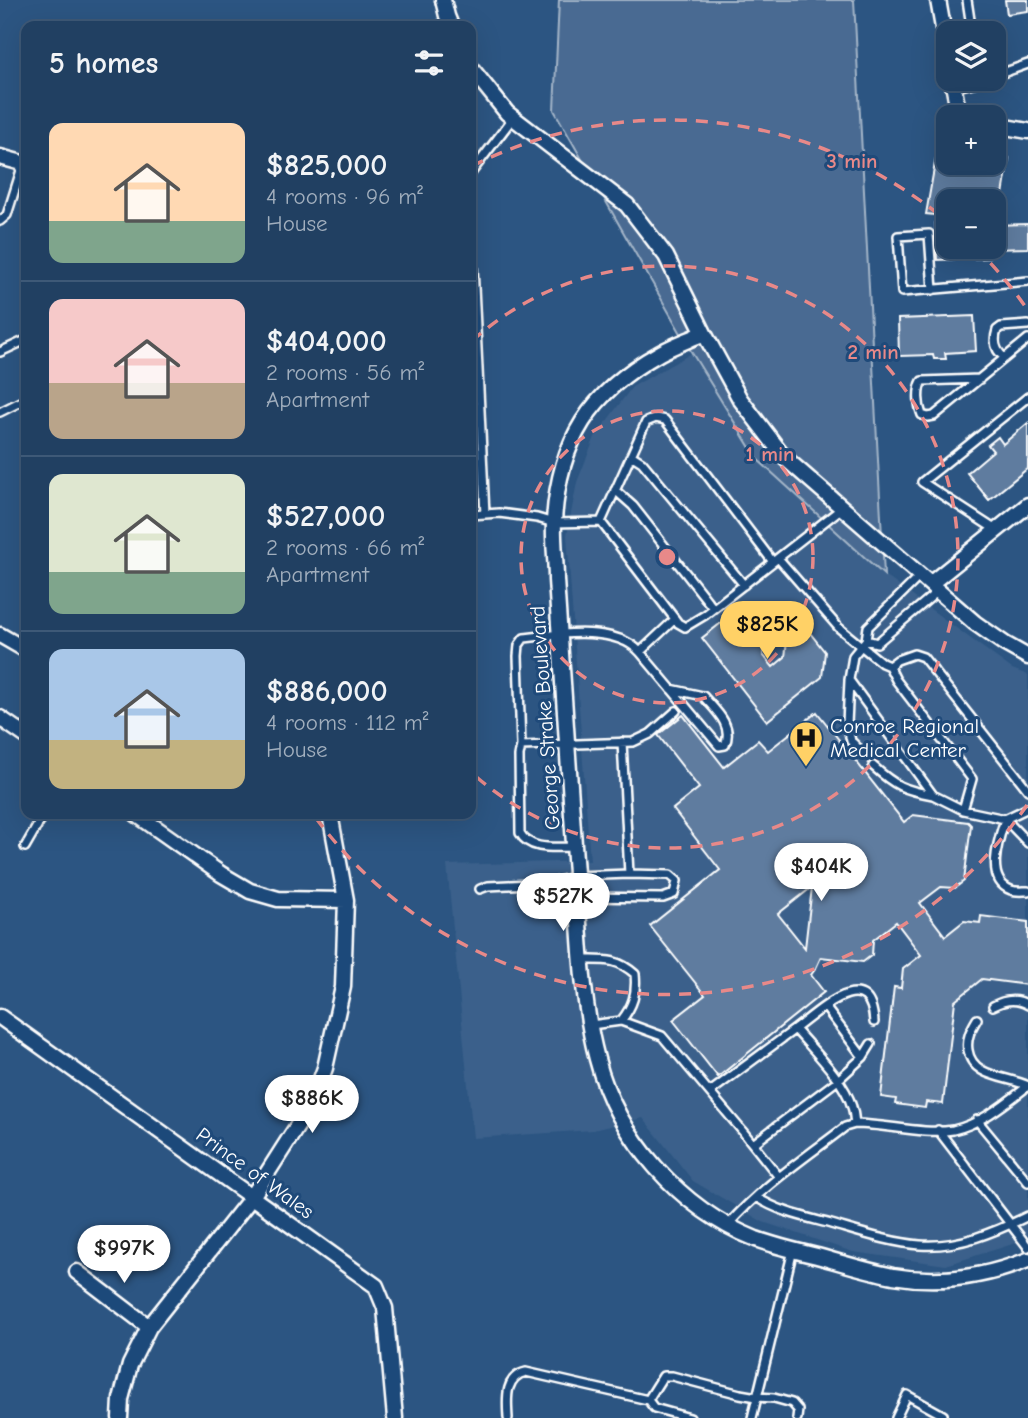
<!DOCTYPE html>
<html lang="en">
<head>
<meta charset="utf-8">
<style>
	:root { --surface:#214062; --page:#2d4b6b; --text:#f1f3f6; --muted:#a2afbe; --line:#3e5977; --accent:#ffd166 }
	body { margin:0; font-family:"Comic Neue",sans-serif; background:var(--page); color:var(--text); height:100vh; display:flex; flex-direction:column; font-size:26px; white-space:nowrap }
	* { box-sizing:border-box; margin:0 }
	p { font-size:23px; color:var(--muted) }
	.icon { flex:none; width:38px; height:38px; fill:none; stroke:currentColor; stroke-width:2; stroke-linecap:round; stroke-linejoin:round }
	.map { position:relative; flex:1; overflow:hidden }
	.side { position:absolute; left:21px; top:21px; width:455px; height:798px; display:flex; flex-direction:column; background:var(--surface); border-radius:14px; box-shadow:0 7px 28px #0002,0 0 0 2px var(--line) }
	.side>* { flex:none }
	.fabs { position:absolute; left:936px; top:21px; display:grid; gap:14px }
	.fabs a { display:grid; place-items:center; width:70px; height:70px; border-radius:14px; background:var(--surface); box-shadow:0 7px 28px #0002,0 0 0 2px var(--line); font-size:35px }
	.price { position:absolute; translate:-50% -60px; padding:0 16px; border-radius:24px; background:#fff; color:#222; font-size:23px; line-height:46px; filter:drop-shadow(0 2px 4px #0008) }
	.price::after { content:''; position:absolute; left:50%; top:42px; width:21px; height:16px; margin-left:-10px; background:inherit; clip-path:polygon(0 0,100% 0,50% 100%) }
	.price.current { background:var(--accent); color:#111 }
	ul { padding:0; list-style:none }
	li { display:flex; align-items:center; gap:21px; height:175px; padding:0 28px }
	li+li { border-top:2px solid var(--line) }
	li span { display:grid; place-items:center; flex:none; width:196px; height:140px; border-radius:14px; color:#555 }
	li>.icon { margin-inline-start:auto }
	span .icon { width:84px; height:84px; fill:#fffc; stroke-width:1 }
	li b { font-size:30px }
	h2 { display:flex; justify-content:space-between; align-items:center; height:84px; padding:0 28px; font-size:30px }
	.map>svg:first-child { display:block }
</style>
</head>
<body>
<div class="map">
<svg width="1028" height="1418" viewBox="0 0 1028 1418">
	<rect width="100%" height="100%" fill="#2c5582"/>
	<filter id="ink" filterUnits="userSpaceOnUse"><feTurbulence type="fractalNoise" baseFrequency=".0143" numOctaves="2"/><feDisplacementMap in="SourceGraphic" scale="14" xChannelSelector="R" yChannelSelector="G"/><feConvolveMatrix kernelMatrix="1 2 1 2 8 2 1 2 1" color-interpolation-filters="sRGB"/></filter>
	<g filter="url(#ink)">
		<path fill="#3b618b" d="M 692,353 L 757,459 L 884,575 L 1012,669 L 1028,675 L 1028,1235 L 1016,1243 L 946,1265 L 853,1252 L 763,1222 L 693,1181 L 643,1118 L 593,1130 L 473,1138 L 447,865 L 590,861 L 567,535 L 577,482 L 595,437 L 632,387 Z"/>
		<path fill="#486b92" stroke="#a4b5c8" stroke-width="2" d="M 559,0 L 854,0 L 884,575 L 757,459 L 692,353 L 554,110 Z"/>
		<path fill="#5e7c9f" stroke="#fff" stroke-width="2" fill-rule="evenodd" d="M 1005,0 L 1028,0 L 1028,11 L 1007,14 Z
			M 938,146 L 948,148 L 948,163 L 994,163 L 994,155 L 1009,158 L 1002,201 L 948,201 L 948,247 L 989,247 L 989,258 L 937,260 L 935,215 L 926,214 Z
			M 1028,224 L 1028,248 L 994,249 L 994,225 Z
			M 974,316 L 976,351 L 945,353 L 946,359 L 934,359 L 933,355 L 899,356 L 898,319 Z
			M 1028,423 L 1028,468 L 989,500 L 967,473 L 993,451 L 988,445 L 998,437 L 1003,444 Z
			M 744,605 L 766,632 L 763,655 L 773,667 L 785,657 L 791,609 L 825,652 L 822,677 L 767,721 L 702,638 Z
			M 817,712 L 904,822 L 913,815 L 968,822 L 971,825 L 964,881 L 955,888 L 941,887 L 920,903 L 945,936 L 964,921 L 980,923 L 981,916 L 1028,922 L 1028,985 L 982,979 L 955,1001 L 943,1104 L 926,1102 L 925,1108 L 895,1104 L 896,1099 L 881,1097 L 894,987 L 901,988 L 903,969 L 921,955 L 896,922 L 873,940 L 872,955 L 863,962 L 821,957 L 816,968 L 811,975 L 824,992 L 718,1077 L 673,1020 L 705,995 L 650,926 L 720,870 L 673,809 L 699,788 L 658,735 L 683,715 L 724,767 L 758,740 L 768,751 ZM 812,887 L 805,948 L 778,914 Z"/>
		<g fill="none" stroke-linecap="round" stroke-linejoin="round">
			<g stroke="#fff" stroke-width="12">
				<path id="lane" d="M 967,0 L 972,33
					M 994,76 L 1028,64
					M 973,83 L 986,79
					M 954,88 L 973,83 L 975,79
					M 471,173 L 513,118
					M 0,221 L 7,215 L 23,164
					M 471,224 L 485,514
					M 933,290 L 929,234 L 898,236 L 902,292 L 1028,281
					M 0,352 L 26,340
					M 1005,358 C 995,351 993,342 997,330 L 1001,327 L 1028,325
					M 980,379 L 922,381 C 917,390 918,405 922,415 L 928,417 L 934,416 L 1028,339
					M 0,412 L 26,399
					M 631,455 L 642,462 L 744,585
					M 615,490 L 633,506 L 713,608
					M 471,515 L 499,513 L 537,518 L 554,523 L 601,522 L 678,623 L 685,627 L 705,615 L 842,508
					M 601,522 L 646,422 L 656,418 L 665,420 L 773,562
					M 996,530 L 922,482 L 1028,397
					M 778,558 L 839,628 L 882,663 L 889,666 L 897,660 L 914,654 L 923,657 L 1028,790
					M 920,576 L 868,627 L 866,640 L 853,656 L 849,680 L 933,795 L 963,810 L 1005,819 C 999,838 984,880 1011,890 C 1016,892 1023,891 1028,891
					M 675,619 L 640,652 C 615,625 558,634 524,638 L 519,645 L 518,656 L 521,746 L 633,742 L 650,734 L 676,711
					M 866,640 L 877,643 L 938,591
					M 640,652 L 719,746 L 725,745 C 734,725 715,710 703,696 L 671,689
					M 889,666 L 896,680 L 972,779 L 963,810
					M 849,681 L 847,724 L 851,741 L 859,749
					M 622,742 L 629,874
					M 521,746 L 519,756 L 520,833 C 530,851 555,847 574,847
					M 873,766 C 895,786 904,790 933,795
					M 1028,808 L 1005,819 L 1028,843
					M 25,847 L 44,814
					M 480,889 L 488,886 L 552,883 L 576,876 L 629,874 L 670,875 L 677,881 L 674,894 L 663,898 L 578,897
					M 582,960 C 605,960 617,958 635,974 C 637,993 633,1006 621,1021
					M 993,1006 C 1004,1000 1017,998 1028,1005
					M 825,1007 L 863,1057
					M 977,1019 C 971,1029 966,1038 968,1050 C 972,1078 1008,1076 1028,1086
					M 591,1025 L 621,1021 L 662,1036 L 744,1133 L 779,1177
					M 795,1029 C 819,1011 870,962 874,1022
					M 710,1092 L 795,1029 C 813,1050 845,1081 852,1107 C 854,1112 854,1118 855,1124
					M 977,1120 L 1028,1182
					M 938,1130 L 1028,1247
					M 753,1144 L 838,1080 L 863,1057 L 871,1044
					M 756,1197 C 779,1212 805,1217 831,1224 C 859,1232 892,1243 920,1245 C 958,1248 995,1232 1028,1216
					M 728,1225 C 762,1186 805,1158 845,1127 L 855,1124 C 885,1124 924,1135 953,1130 C 981,1124 1006,1103 1028,1086
					M 648,1400 L 654,1408 L 690,1418
					M 508,1418 C 507,1400 504,1377 526,1372 L 648,1400 L 663,1376 L 672,1376 L 740,1394 L 757,1397 L 774,1398 L 792,1403 L 798,1410 L 797,1418
					M 752,1418 L 793,1250
					M 896,1418 L 907,1395 L 943,1415 L 942,1418"/>
			</g>
			<g stroke="#fff" stroke-width="19">
				<path id="street" d="M 443,0 L 447,16 L 451,26
					M 938,0 L 948,56
					M 471,68 L 507,113 L 627,205 L 666,256 L 704,333 L 740,399 L 785,458 L 975,623 L 1005,644 L 1028,657
					M 952,79 L 958,110 L 965,117
					M 994,125 L 1028,131
					M 0,157 L 26,164
					M 704,333 C 689,340 674,345 660,353 C 590,392 559,441 554,521 C 553,540 556,560 556,580 C 563,673 569,766 575,859 C 580,924 580,996 597,1059 C 617,1137 680,1209 756,1239 C 775,1246 796,1251 817,1256 C 842,1263 868,1271 893,1276 C 939,1284 985,1277 1028,1260
					M 930,584 L 1028,505
					M 0,635 L 26,650
					M 0,718 L 26,736
					M 136,814 L 221,874 L 250,891 L 278,899 L 346,900
					M 0,1017 L 376,1286 L 385,1308 L 395,1418
					M 77,1272 L 149,1327
					M 120,1418 L 121,1399 L 130,1365 L 149,1327 L 252,1197 L 312,1103 L 325,1068 L 343,987 L 346,900 L 330,814"/>
			</g>
			<use href="#lane" stroke="#1f4a7a" stroke-width="7"/>
			<use href="#street" stroke="#1f4a7a" stroke-width="14"/>
		</g>
	</g>
	<g fill="none" stroke="#e88989" stroke-width="3.5" stroke-dasharray="12 9">
		<circle cx="667" cy="557" r="146"/>
		<path d="M472 341A291 291 0 1 1 472 773"/>
		<path d="M1027 805A437 437 0 0 1 313 814M472 166A437 437 0 0 1 948 222M976 248A437 437 0 0 1 1027 309"/>
	</g>
	<defs>
		<g id="hospital-pin" transform="scale(1.75)"><path d="M0 17L-7.5 6A9.5 9.5 0 1 1 7.5 6Z" fill="#ffd166" stroke="#1f4a7a"/><path d="M-5-5h3v3.5h4V-5h3V5h-3V1.5h-4V5h-3Z" fill="#111"/></g>
	</defs>
	<g fill-rule="evenodd">
		<use href="#hospital-pin" x="806" y="738"/>
	</g>
	<g text-anchor="middle" dominant-baseline="central" stroke-width="6" stroke-linejoin="round" paint-order="stroke">
		<g font-size="21" fill="#fff" stroke="#1f4a7a">
			<text transform="translate(545 718) rotate(-94)">George Strake Boulevard</text>
			<text transform="translate(255 1173) rotate(36)">Prince of Wales</text>
		</g>
		<g font-size="21" fill="#fff" stroke="#1f4a7a" text-anchor="start">
			<text x="830" y="726">Conroe Regional<tspan x="830" dy="24">Medical Center</tspan></text>
		</g>
	</g>
	<circle cx="667" cy="557" r="10" fill="#e88989" stroke="#1f4a7a" stroke-width="3.5"/>
	<g font-size="21" text-anchor="middle" font-weight="bold" fill="#e88989" stroke="#1f4a7a" stroke-width="6" stroke-linejoin="round" paint-order="stroke">
		<text x="852" y="168">3 min</text>
		<text x="873" y="359">2 min</text>
		<text x="770" y="461">1 min</text>
	</g>
</svg>
<div class="fabs">
<a><svg class="icon" aria-label="layers" viewBox="0 0 24 24"><path d="M12 4l9 5-9 5-9-5zM3 14l9 5 9-5"/></svg></a>
<a>+</a>
<a>−</a>
</div>
<b class="price current" style="left:767px;top:661px">$825K</b>
<b class="price" style="left:821px;top:903px">$404K</b>
<b class="price" style="left:563px;top:933px">$527K</b>
<b class="price" style="left:312px;top:1135px">$886K</b>
<b class="price" style="left:124px;top:1285px">$997K</b>
<section class="side">
<h2>5 homes<svg class="icon" aria-label="filters" viewBox="0 0 24 24"><path d="M4 7h16M4 17h16"/><circle cx="9" cy="7" r="2"/><circle cx="15" cy="17" r="2"/></svg></h2>
<ul>
<li><span style="background:linear-gradient(#ffd9b3 70%,#7fa58c 0)"><svg class="icon" aria-label="home" viewBox="0 0 24 24"><path d="M3 11l9-7 9 7M6 9v11h12V9"/></svg></span><div><b>$825,000</b><p>4 rooms · 96 m²</p><p>House</p></div></li>
<li><span style="background:linear-gradient(#f6c9c9 60%,#b9a48a 0)"><svg class="icon" aria-label="home" viewBox="0 0 24 24"><path d="M3 11l9-7 9 7M6 9v11h12V9"/></svg></span><div><b>$404,000</b><p>2 rooms · 56 m²</p><p>Apartment</p></div></li>
<li><span style="background:linear-gradient(#dfe7d0 70%,#7fa58c 0)"><svg class="icon" aria-label="home" viewBox="0 0 24 24"><path d="M3 11l9-7 9 7M6 9v11h12V9"/></svg></span><div><b>$527,000</b><p>2 rooms · 66 m²</p><p>Apartment</p></div></li>
<li><span style="background:linear-gradient(#a9c7e8 65%,#c2b280 0)"><svg class="icon" aria-label="home" viewBox="0 0 24 24"><path d="M3 11l9-7 9 7M6 9v11h12V9"/></svg></span><div><b>$886,000</b><p>4 rooms · 112 m²</p><p>House</p></div></li>
</ul>
</section>
</div>
</body>
</html>
